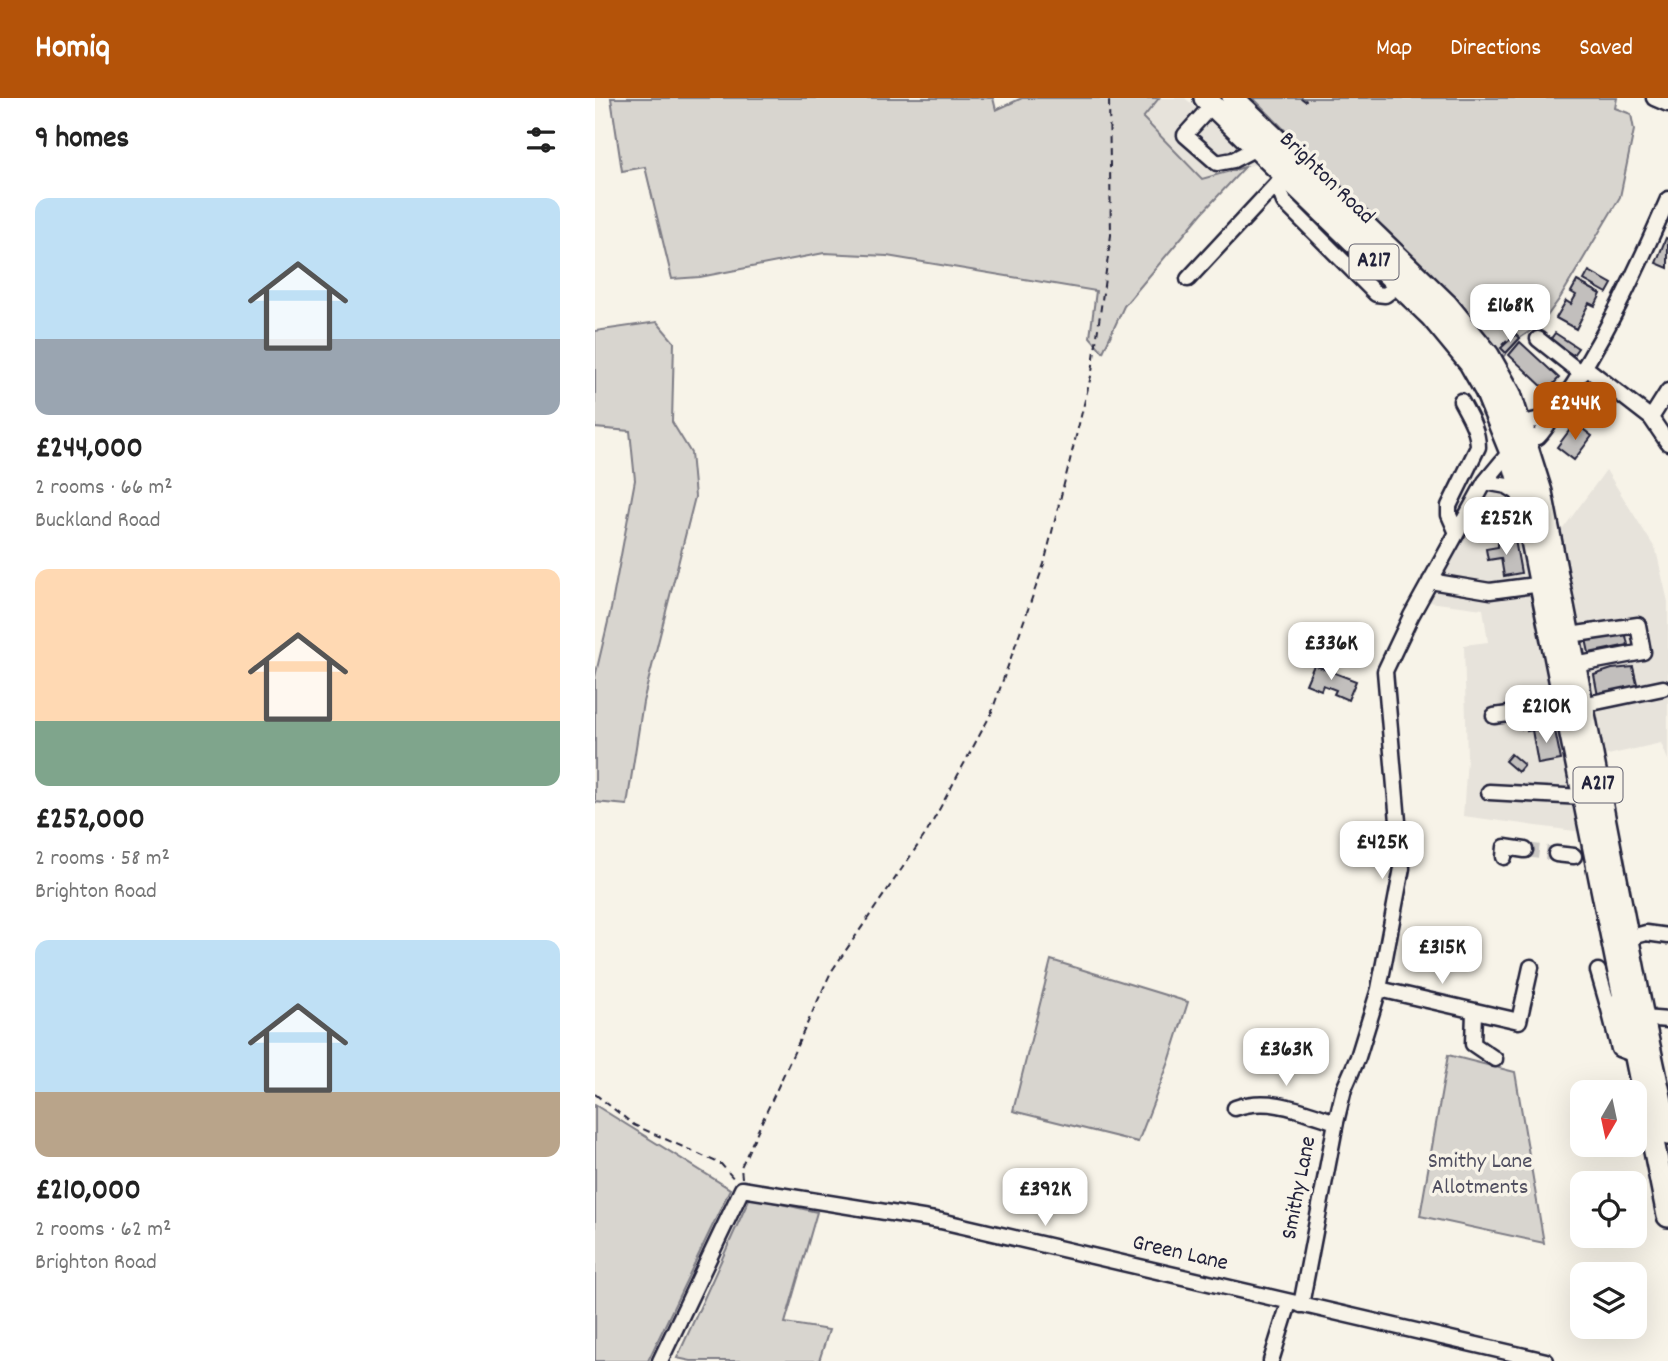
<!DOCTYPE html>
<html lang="en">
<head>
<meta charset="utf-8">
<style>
	:root { --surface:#fff; --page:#f6f6f6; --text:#222; --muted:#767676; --accent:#b45309 }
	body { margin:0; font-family:Dekko,sans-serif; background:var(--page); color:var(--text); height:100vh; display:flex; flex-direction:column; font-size:26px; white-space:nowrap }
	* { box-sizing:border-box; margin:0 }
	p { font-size:23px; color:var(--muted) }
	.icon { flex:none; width:38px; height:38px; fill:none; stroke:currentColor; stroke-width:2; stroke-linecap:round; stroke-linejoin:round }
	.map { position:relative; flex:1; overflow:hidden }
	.panel { display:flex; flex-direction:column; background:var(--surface); width:595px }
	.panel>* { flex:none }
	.needle { width:46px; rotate:189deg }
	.controls { position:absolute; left:975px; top:982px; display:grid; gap:14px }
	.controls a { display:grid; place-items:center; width:77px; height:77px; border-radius:14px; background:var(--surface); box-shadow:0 7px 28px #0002; font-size:35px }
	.price { position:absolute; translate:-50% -60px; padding:0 16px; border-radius:14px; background:#fff; color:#222; font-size:23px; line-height:46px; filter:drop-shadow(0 2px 4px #0008) }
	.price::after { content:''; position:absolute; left:50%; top:42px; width:21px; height:16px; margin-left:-10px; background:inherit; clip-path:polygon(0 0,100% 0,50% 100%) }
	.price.selected { background:var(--accent); color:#fff }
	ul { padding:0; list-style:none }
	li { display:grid; align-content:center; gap:14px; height:371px; padding:0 35px }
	li span { display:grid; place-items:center; height:217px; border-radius:14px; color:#555 }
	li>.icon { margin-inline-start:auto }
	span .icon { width:126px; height:126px; fill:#fffc; stroke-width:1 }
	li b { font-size:30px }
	h2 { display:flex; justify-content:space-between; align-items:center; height:84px; padding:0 35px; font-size:30px }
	header { display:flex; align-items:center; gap:42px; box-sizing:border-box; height:98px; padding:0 35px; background:var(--accent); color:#fff }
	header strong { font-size:33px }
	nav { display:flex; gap:38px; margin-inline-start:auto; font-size:24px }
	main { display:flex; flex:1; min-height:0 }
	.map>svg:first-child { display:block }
</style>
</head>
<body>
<header>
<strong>Homiq</strong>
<nav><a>Map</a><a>Directions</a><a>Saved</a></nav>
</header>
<main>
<section class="panel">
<h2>9 homes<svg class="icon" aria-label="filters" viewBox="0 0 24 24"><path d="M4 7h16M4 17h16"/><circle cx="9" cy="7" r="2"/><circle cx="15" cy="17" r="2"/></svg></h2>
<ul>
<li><span style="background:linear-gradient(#bfe0f5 65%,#9aa5b1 0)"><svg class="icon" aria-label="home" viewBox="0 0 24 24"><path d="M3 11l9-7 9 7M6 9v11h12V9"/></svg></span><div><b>£244,000</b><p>2 rooms · 66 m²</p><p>Buckland Road</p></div></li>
<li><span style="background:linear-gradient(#ffd9b3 70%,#7fa58c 0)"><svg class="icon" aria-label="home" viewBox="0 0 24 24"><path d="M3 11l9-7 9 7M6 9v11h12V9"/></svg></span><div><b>£252,000</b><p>2 rooms · 58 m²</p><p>Brighton Road</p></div></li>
<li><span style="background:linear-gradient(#bfe0f5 70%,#b9a48a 0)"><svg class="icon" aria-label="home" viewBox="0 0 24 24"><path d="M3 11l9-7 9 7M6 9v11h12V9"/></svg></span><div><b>£210,000</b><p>2 rooms · 62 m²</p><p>Brighton Road</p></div></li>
</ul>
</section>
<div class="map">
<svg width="1073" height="1263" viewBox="0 0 1073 1263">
	<rect width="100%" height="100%" fill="#f7f3e8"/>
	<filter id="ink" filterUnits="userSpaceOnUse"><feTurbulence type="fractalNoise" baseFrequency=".0143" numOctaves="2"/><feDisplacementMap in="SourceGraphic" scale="14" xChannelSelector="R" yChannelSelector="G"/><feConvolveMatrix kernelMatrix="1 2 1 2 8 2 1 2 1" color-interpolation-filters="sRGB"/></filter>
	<g filter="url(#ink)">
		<path fill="#e7e3db" d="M 564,0 L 590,0 L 661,66 L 607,81 L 547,20 Z
			M 1011,372 L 1061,452 L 1073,504 L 1073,662 L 1066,645 L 1004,659 L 987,734 L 868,718 L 872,661 L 869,547 L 893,544 L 888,511 L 834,504 L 894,394 L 901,391 L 909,394 L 922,437 L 962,439 Z"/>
		<path fill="#d8d5cf" stroke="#7d7c85" stroke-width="2" d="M 16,0 L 398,0 L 401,12 L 427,0 L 564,0 L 548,20 L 607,81 L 650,69 L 607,115 L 529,208 L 508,254 L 495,239 L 501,193 L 292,158 L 229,155 L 105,179 L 77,181 L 50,69 L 27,73 Z
			M 658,0 L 1022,0 L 1020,10 L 1036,16 L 1039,32 L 1025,99 L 965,200 L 947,225 L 925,240 L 907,260 L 830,173 Z
			M 62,224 L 79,244 L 77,324 L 96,355 L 100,399 L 48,604 L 32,707 L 0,704 L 0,579 L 16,511 L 40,382 L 35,333 L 0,330 L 0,233 Z
			M 456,862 L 593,904 L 574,964 L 543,1044 L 418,1013 Z
			M 853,957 L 920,974 L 949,1145 L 825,1118 Z
			M 0,1007 L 135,1091 L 53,1263 L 0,1263 Z
			M 155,1099 L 222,1114 L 190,1225 L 234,1232 L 224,1263 L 96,1263 L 82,1260 Z"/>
		<path fill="#c2bfbd" stroke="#22223b" stroke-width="2" d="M 1071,140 L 1073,141 L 1073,170 L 1061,165 Z
			M 994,173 L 1017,186 L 1012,195 L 989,182 Z
			M 982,183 L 1006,196 L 1000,208 L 994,205 L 981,231 L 961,220 L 971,203 L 976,206 L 981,197 L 976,194 Z
			M 960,235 L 983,250 L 978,257 L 955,242 Z
			M 921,236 L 925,240 L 911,255 L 906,250 Z
			M 925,244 L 964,280 L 952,293 L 914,257 Z
			M 980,325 L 997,338 L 979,362 L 962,349 Z
			M 920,442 L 926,475 L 909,478 L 906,460 L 893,462 L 891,451 L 903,449 L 903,445 Z
			M 1030,533 L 1033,547 L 994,555 L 991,541 Z
			M 719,567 L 761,583 L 753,602 L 739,596 L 741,592 L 728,587 L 726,592 L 711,586 Z
			M 1038,569 L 1043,590 L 1003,598 L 999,577 L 1017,571 Z
			M 952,616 L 954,629 L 932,633 L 932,630 L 927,631 L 925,622 Z
			M 959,628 L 966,662 L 943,666 L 937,632 Z
			M 916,656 L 929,667 L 923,674 L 910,663 Z"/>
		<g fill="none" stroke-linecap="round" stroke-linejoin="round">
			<path stroke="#ccc9c5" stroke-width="14" stroke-dasharray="14 7" stroke-linecap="butt" d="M 930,752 L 961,756"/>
			<g stroke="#22223b" stroke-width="19">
				<path id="minor" d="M 1059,0 L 1073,6
					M 617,7 L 590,37 L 622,65 L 638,62 L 661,50
					M 682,85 L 689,104 L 781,196 L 790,197 L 804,187
					M 593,181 L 686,81
					M 943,241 L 987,276
					M 990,269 L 1056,320 L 1073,345
					M 1056,320 L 1073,293
					M 930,339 L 943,339 C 953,329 957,319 964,308 C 1009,244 1042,172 1073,101
					M 930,339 L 933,324 L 958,318
					M 890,384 L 912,388 L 928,398
					M 862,435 L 854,417 L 854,408 L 883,349 C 883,332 874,318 866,303
					M 835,483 L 895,493 L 947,486
					M 975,537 L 1043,527 L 1048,554 L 980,567
					M 987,607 L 1068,590
					M 899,618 L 971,608
					M 894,694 L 989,699
					M 961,756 L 979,758
					M 909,759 L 910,749 L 930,752
					M 1033,840 L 1051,835 L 1073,838
					M 1003,873 L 1014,911
					M 784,891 L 924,923 L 936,869
					M 1028,897 L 1014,911 L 1024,951 L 1040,957
					M 879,913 L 878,946 L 900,961
					M 1048,920 L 1073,922
					M 640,1010 C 675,998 707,1013 741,1024
					M 706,1207 L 741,1024 L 749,991 L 763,959 L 784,891 L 807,770 L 790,573 L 816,518 L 890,384 L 919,349
					M 65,1263 L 147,1091 L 346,1123 L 951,1263
					M 676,1263 L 694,1205"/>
			</g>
			<g stroke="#22223b" stroke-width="26">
				<path id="highway" d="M 610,0 L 837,219 L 875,265 L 891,293 L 915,352 L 928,398 L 1073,1118
					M 638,0 L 851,206 L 893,257 L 915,296 L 946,394 L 1048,920 L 1073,1036"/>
			</g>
			<path stroke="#22223b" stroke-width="2" stroke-dasharray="7 5" stroke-linecap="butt" d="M 706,0 L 710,3 L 713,0
				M 907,247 L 916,238
				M 0,996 L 39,1027 L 126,1066 L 140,1082
				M 147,1080 L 146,1069 L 236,874 L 332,734 L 396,616 L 449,466 L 497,274 L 516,137 L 514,0"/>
			<use href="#minor" stroke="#f7f3e8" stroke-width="14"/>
			<use href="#highway" stroke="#f7f3e8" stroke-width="21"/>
		</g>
	</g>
	<g text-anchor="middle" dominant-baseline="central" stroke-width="7" stroke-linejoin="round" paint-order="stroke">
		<g fill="#f7f3e8" stroke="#62616f" stroke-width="2">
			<rect x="754.5" y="146.5" width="49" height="35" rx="5"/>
			<rect x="978.5" y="669.5" width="49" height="35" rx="5"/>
		</g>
		<g font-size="21" font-weight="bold" fill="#22223b">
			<text x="779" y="164">A217</text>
			<text x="1003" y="687">A217</text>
		</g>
		<g font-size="23" fill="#22223b" stroke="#f7f3e8">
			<text transform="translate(731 81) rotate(44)">Brighton Road</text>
			<text transform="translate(705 1090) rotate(-79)">Smithy Lane</text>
			<text transform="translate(585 1156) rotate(13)">Green Lane</text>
		</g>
		<g font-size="23" fill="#504f60" stroke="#f7f3e8">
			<text x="885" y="1064">Smithy Lane<tspan x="885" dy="26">Allotments</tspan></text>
		</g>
	</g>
</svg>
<div class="controls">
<a><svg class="needle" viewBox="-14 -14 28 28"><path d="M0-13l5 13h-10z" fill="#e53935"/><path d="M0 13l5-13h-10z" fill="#767676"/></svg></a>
<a><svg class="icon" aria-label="locate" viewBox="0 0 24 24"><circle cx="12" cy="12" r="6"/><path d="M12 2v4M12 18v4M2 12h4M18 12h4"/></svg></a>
<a><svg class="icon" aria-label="layers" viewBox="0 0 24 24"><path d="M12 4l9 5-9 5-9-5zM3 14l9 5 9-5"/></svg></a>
</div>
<b class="price" style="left:915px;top:246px">£168K</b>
<b class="price selected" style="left:980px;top:344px">£244K</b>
<b class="price" style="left:911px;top:459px">£252K</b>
<b class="price" style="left:736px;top:584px">£336K</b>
<b class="price" style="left:951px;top:647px">£210K</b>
<b class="price" style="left:787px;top:783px">£425K</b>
<b class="price" style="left:847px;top:888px">£315K</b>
<b class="price" style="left:691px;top:990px">£363K</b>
<b class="price" style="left:450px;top:1130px">£392K</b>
</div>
</main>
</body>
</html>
